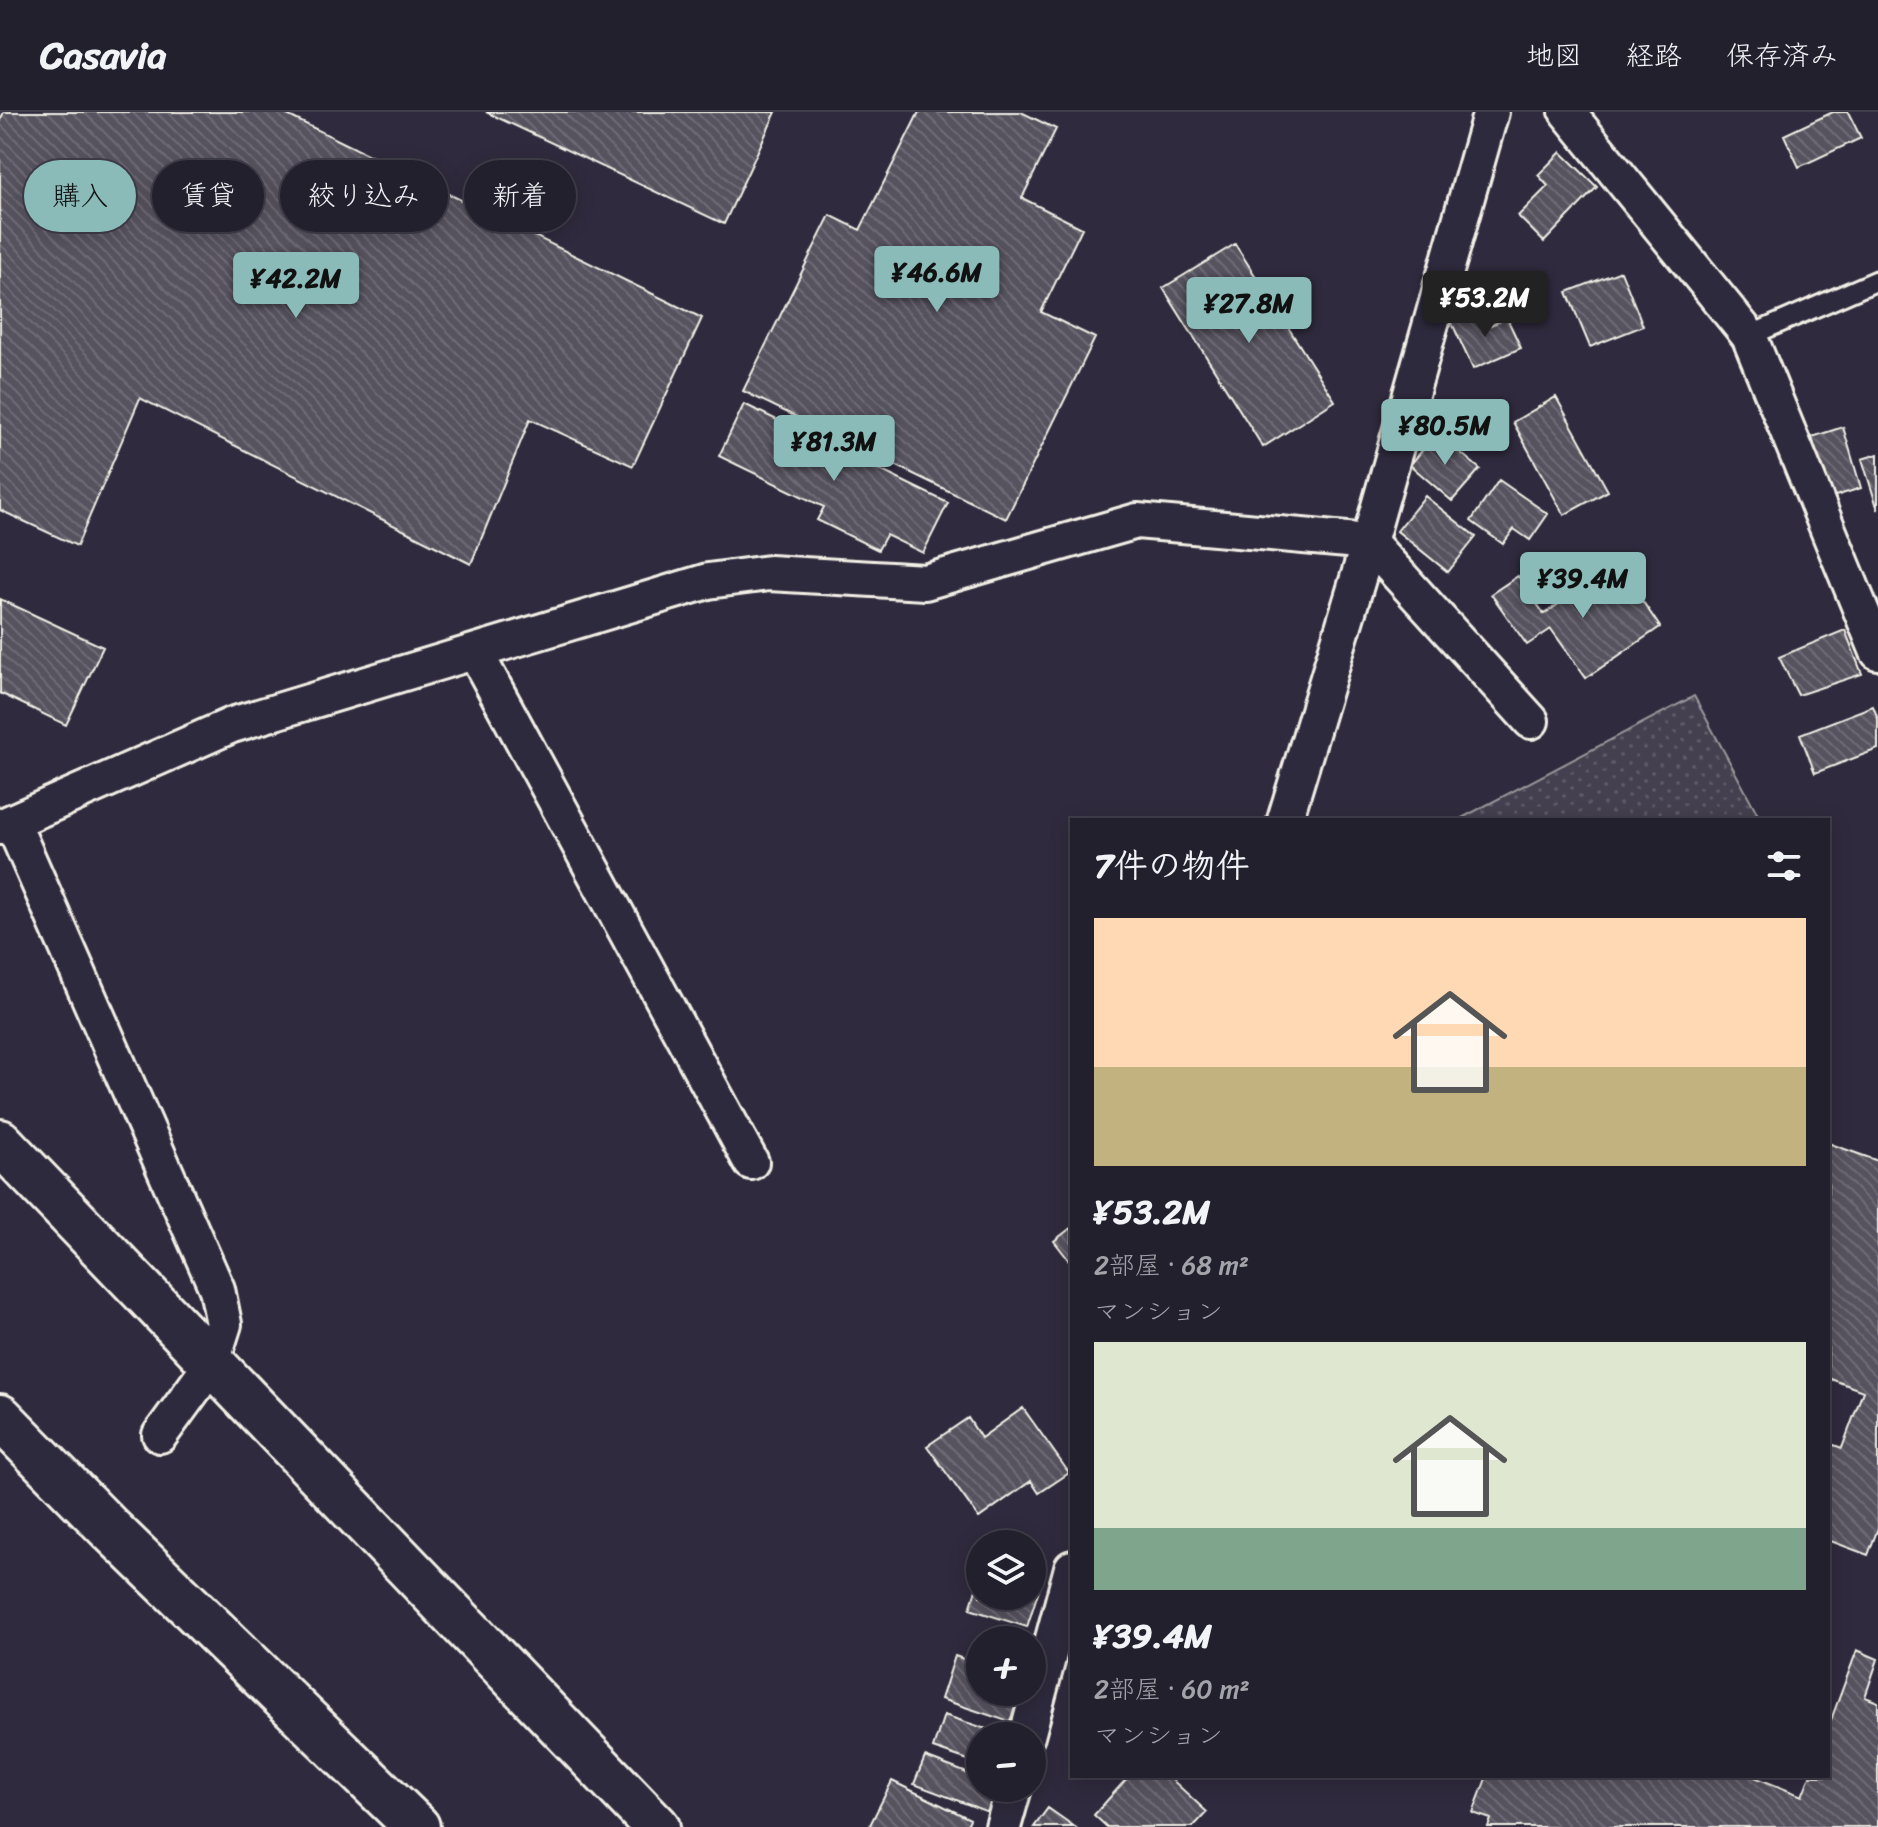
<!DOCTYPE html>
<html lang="ja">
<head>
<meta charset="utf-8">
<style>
	:root { --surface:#23202e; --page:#2f2d3a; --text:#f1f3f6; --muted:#a3a3aa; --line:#403e4a; --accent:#8bbbb9 }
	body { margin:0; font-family:Sriracha,"Klee One",sans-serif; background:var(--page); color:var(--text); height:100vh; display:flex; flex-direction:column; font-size:30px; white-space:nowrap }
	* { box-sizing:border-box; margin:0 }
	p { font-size:26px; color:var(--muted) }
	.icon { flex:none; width:44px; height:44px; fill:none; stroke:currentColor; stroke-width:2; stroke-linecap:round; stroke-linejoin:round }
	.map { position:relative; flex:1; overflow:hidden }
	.details { position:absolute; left:1070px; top:706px; width:760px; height:960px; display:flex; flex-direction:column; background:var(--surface); border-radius:0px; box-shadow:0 4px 20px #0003,0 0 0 2px var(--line) }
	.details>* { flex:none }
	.hud { position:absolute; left:24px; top:48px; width:760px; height:72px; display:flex; gap:16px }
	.tools { position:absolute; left:966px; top:1418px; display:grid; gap:16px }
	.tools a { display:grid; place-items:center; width:80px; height:80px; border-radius:50%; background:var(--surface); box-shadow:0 4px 20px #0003,0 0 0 2px var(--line); font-size:40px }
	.price { position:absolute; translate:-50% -68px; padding:0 18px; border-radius:8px; background:var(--accent); color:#111; font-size:26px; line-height:52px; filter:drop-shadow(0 2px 4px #0008) }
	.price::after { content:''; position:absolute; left:50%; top:48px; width:24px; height:18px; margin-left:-12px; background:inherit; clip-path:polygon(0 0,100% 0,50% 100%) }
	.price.active { background:#222; color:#fff }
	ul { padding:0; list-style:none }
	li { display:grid; align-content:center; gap:16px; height:424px; padding:0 24px }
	li span { display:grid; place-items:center; height:248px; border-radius:0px; color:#555 }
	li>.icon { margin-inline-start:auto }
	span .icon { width:144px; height:144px; fill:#fffc; stroke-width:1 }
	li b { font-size:34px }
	h2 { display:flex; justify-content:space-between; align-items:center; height:96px; padding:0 24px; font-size:34px }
	.pill { padding:0 28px; border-radius:36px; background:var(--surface); box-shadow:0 4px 20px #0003,0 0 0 2px var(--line); font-size:28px; line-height:72px }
	.pill.active { background:var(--accent); color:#111 }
	header { display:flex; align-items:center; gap:48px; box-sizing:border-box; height:112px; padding:0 40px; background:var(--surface); border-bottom:2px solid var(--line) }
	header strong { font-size:38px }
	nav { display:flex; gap:44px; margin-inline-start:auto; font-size:28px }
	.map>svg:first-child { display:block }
</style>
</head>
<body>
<header>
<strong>Casavia</strong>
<nav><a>地図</a><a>経路</a><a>保存済み</a></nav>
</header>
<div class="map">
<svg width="1878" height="1715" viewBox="0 0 1878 1715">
	<defs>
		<pattern id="grass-dots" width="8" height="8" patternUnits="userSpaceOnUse" patternTransform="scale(2)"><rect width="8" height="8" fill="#454050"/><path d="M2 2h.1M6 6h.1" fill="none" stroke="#605c69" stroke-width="1.8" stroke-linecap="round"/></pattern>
		<pattern id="building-back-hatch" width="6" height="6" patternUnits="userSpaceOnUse" patternTransform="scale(2)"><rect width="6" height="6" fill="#56525f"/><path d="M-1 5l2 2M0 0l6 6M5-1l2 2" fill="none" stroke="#6f6b76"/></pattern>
	</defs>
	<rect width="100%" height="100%" fill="#2f2a3d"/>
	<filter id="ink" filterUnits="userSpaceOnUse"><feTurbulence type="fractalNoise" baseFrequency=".0125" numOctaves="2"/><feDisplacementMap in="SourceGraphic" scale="16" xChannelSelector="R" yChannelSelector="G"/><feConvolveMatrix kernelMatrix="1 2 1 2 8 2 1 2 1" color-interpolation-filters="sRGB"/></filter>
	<g filter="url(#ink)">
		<path fill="url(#grass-dots)" stroke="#9c989c" stroke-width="2" d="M 1694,584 L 1761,708 L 1458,708 Z"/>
		<path fill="url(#building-back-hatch)" stroke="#f4f1e8" stroke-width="2" d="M 4,0 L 281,0 L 702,206 L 633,354 L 530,307 L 471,452 L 140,286 L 77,434 L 0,398 L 0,8 Z
			M 486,0 L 776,0 L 724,112 Z
			M 919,0 L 1021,0 L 1056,17 L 1022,86 L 1082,116 L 1041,200 L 1095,226 L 1006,407 L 743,279 L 830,103 L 860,118 Z
			M 1833,0 L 1848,0 L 1861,26 L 1799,55 L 1784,23 Z
			M 1561,40 L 1597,75 L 1544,130 L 1518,104 L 1548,74 L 1538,63 Z
			M 1235,132 L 1335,289 L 1263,335 L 1163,176 Z
			M 1621,159 L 1643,214 L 1590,235 L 1567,180 Z
			M 1473,199 L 1482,217 L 1507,206 L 1521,236 L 1473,257 L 1451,209 Z
			M 1556,285 L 1608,379 L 1564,403 L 1513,310 Z
			M 744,292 L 948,391 L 923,441 L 886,423 L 878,438 L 817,408 L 824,395 L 719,344 Z
			M 1843,315 L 1861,376 L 1829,386 L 1812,325 Z
			M 1437,321 L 1480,357 L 1452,389 L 1410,353 Z
			M 1878,342 L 1878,398 L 1862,347 Z
			M 1499,368 L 1548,402 L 1530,428 L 1514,417 L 1503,432 L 1471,409 Z
			M 1425,384 L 1476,425 L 1448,460 L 1397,419 Z
			M 1602,462 L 1611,475 L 1626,465 L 1660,515 L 1586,566 L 1551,517 L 1527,533 L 1491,482 L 1518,464 L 1544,502 Z
			M 0,487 L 103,535 L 66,613 L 0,581 Z
			M 1845,518 L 1862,562 L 1798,583 L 1779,545 Z
			M 1873,594 L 1878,607 L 1878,637 L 1815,661 L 1800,622 Z
			M 1828,1031 L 1878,1049 L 1878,1416 L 1868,1443 L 1828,1428 L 1828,1331 L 1842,1336 L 1863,1279 L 1828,1266 Z
			M 1072,1115 L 1072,1152 L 1054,1129 Z
			M 1023,1296 L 1069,1361 L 1039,1381 L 1031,1369 L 979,1406 L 927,1334 L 968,1306 L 981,1326 Z
			M 980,1465 L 980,1484 L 1032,1484 L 1032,1472 L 1040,1474 L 1027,1515 L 970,1497 Z
			M 1857,1538 L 1878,1547 L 1865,1585 L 1878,1590 L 1878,1715 L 1488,1715 L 1491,1707 L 1473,1701 L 1487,1664 L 1752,1664 L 1802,1684 L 1810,1664 L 1828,1664 L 1828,1616 Z
			M 955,1544 L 980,1553 L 980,1580 L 1020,1580 L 1010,1610 L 941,1587 Z
			M 944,1603 L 1008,1624 L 980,1624 L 980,1652 L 933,1636 Z
			M 925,1645 L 980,1666 L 980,1676 L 997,1676 L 988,1700 L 914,1672 Z
			M 1129,1664 L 1168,1664 L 1207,1700 L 1193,1715 L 1107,1715 L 1094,1703 Z
			M 892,1669 L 970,1707 L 966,1715 L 869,1715 Z
			M 1048,1696 L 1075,1715 L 1034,1715 Z"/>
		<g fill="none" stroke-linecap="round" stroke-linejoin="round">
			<g stroke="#f4f1e8" stroke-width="24">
				<path id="lane" d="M 1749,224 L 1878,168"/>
			</g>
			<g stroke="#f4f1e8" stroke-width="40">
				<path id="street" d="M 1567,0 L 1749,224 L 1878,540
					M 475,540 L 751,1050
					M 1285,708 L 1369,430 L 1491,0
					M 12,710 L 217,1177 L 224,1212 L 211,1253 L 160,1323
					M 0,715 L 232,613 L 708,469 L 769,461 L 925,470 L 1137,409 L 1369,430 L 1531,609
					M 1027,1624 L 1072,1456
					M 1003,1715 L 1014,1676"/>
			</g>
			<g stroke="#f4f1e8" stroke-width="50">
				<path id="secondary" d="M 0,1030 L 657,1715
					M 0,1305 L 108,1415 L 417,1715"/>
			</g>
			<use href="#lane" stroke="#2f2a3d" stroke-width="18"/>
			<use href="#street" stroke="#2f2a3d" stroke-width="34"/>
			<use href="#secondary" stroke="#2f2a3d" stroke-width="44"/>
		</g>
	</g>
</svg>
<div class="tools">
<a><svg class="icon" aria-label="layers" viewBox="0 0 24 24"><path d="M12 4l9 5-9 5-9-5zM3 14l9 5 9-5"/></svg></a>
<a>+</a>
<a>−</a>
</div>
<b class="price" style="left:937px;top:202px">¥46.6M</b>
<b class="price" style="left:296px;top:208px">¥42.2M</b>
<b class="price active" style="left:1485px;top:227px">¥53.2M</b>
<b class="price" style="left:1249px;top:233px">¥27.8M</b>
<b class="price" style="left:1445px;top:355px">¥80.5M</b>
<b class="price" style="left:834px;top:371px">¥81.3M</b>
<b class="price" style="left:1583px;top:508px">¥39.4M</b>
<div class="hud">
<a class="pill active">購入</a>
<a class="pill">賃貸</a>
<a class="pill">絞り込み</a>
<a class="pill">新着</a>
</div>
<section class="details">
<h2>7件の物件<svg class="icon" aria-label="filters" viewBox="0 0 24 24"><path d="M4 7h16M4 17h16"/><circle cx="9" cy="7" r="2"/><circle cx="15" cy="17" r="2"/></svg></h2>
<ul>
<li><span style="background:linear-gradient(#ffd9b3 60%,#c2b280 0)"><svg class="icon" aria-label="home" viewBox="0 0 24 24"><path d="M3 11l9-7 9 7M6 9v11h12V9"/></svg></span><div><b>¥53.2M</b><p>2部屋 · 68 m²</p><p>マンション</p></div></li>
<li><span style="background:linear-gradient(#dfe7d0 75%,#7fa58c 0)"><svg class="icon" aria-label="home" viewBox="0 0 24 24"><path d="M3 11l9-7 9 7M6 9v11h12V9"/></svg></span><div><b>¥39.4M</b><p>2部屋 · 60 m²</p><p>マンション</p></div></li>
</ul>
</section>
</div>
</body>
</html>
